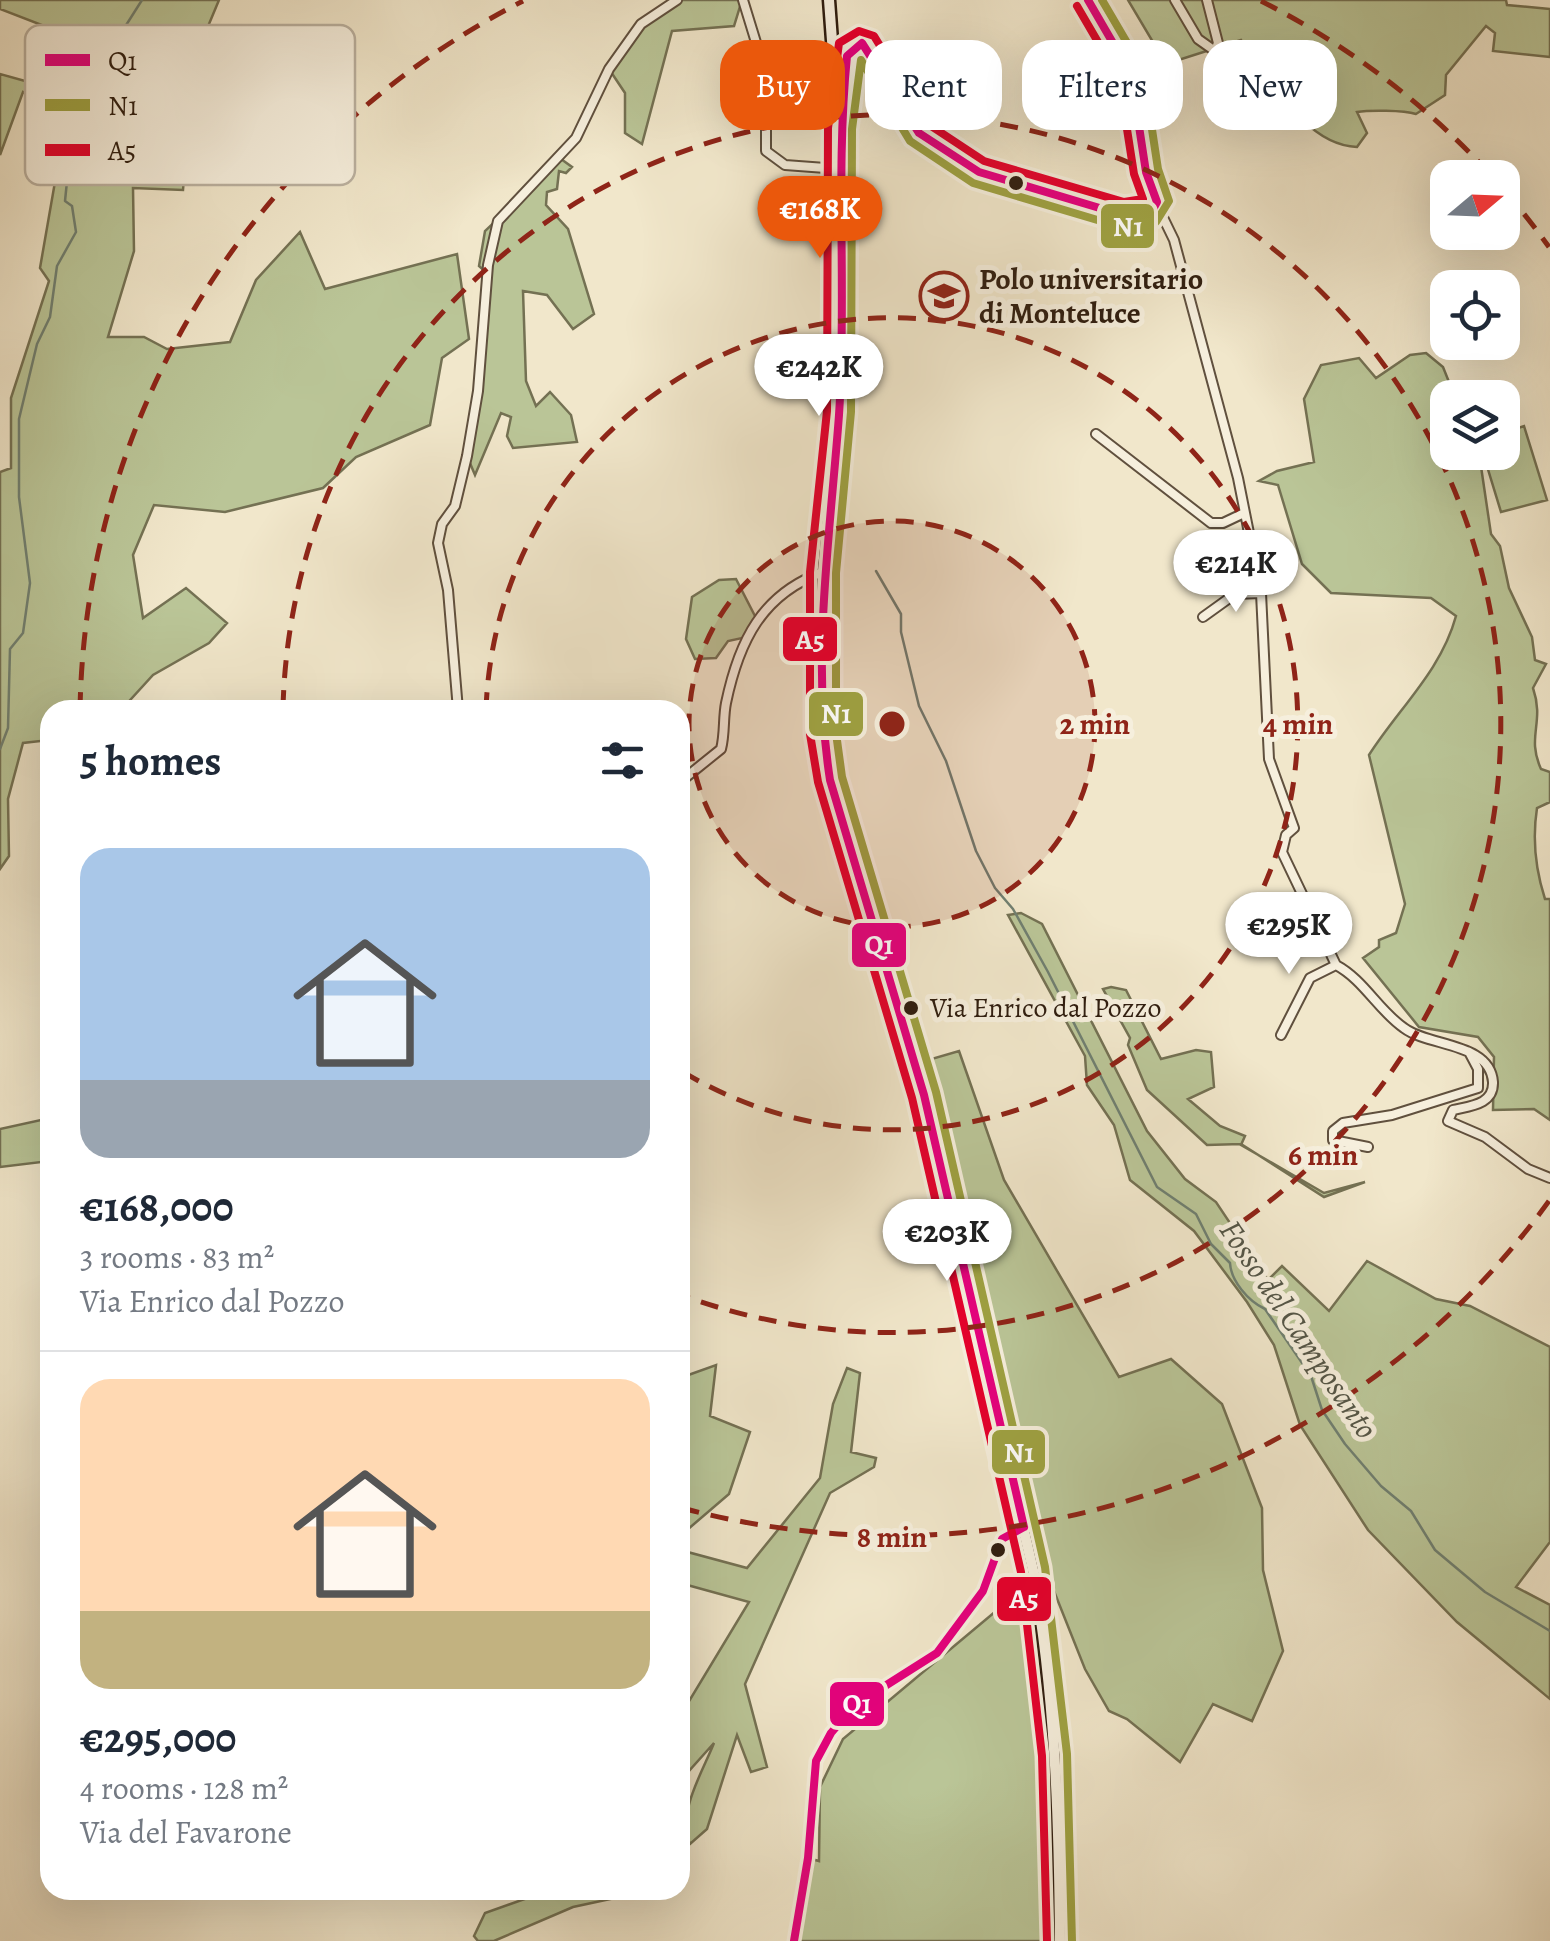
<!DOCTYPE html>
<html lang="en">
<head>
<meta charset="utf-8">
<style>
	:root { --surface:#fff; --page:#f6f6f7; --text:#1f2937; --muted:#747a83; --line:#e0e1e3; --accent:#ea580c }
	body { margin:0; font-family:Alegreya,serif; background:var(--page); color:var(--text); height:100vh; display:flex; flex-direction:column; font-size:38px; white-space:nowrap }
	* { box-sizing:border-box; margin:0 }
	p { font-size:32px; color:var(--muted) }
	.icon { flex:none; width:55px; height:55px; fill:none; stroke:currentColor; stroke-width:2; stroke-linecap:round; stroke-linejoin:round }
	.map { position:relative; flex:1; overflow:hidden }
	.details { position:absolute; left:40px; top:700px; width:650px; height:1200px; display:flex; flex-direction:column; background:var(--surface); border-radius:30px; box-shadow:0 10px 40px #0002 }
	.details>* { flex:none }
	.banner { position:absolute; left:720px; top:40px; width:680px; height:90px; display:flex; gap:20px }
	.needle { width:65px; rotate:71deg }
	.buttons { position:absolute; left:1430px; top:160px; display:grid; gap:20px }
	.buttons a { display:grid; place-items:center; width:90px; height:90px; border-radius:20px; background:var(--surface); box-shadow:0 10px 40px #0002; font-size:50px }
	.price { position:absolute; translate:-50% -85px; padding:0 22px; border-radius:35px; background:#fff; color:#222; font-size:32px; line-height:65px; filter:drop-shadow(0 2px 5px #0008) }
	.price::after { content:''; position:absolute; left:50%; top:60px; width:30px; height:22px; margin-left:-15px; background:inherit; clip-path:polygon(0 0,100% 0,50% 100%) }
	.price.active { background:var(--accent); color:#fff }
	ul { padding:0; list-style:none }
	li { display:grid; align-content:center; gap:20px; height:530px; padding:0 40px }
	li+li { border-top:2px solid var(--line) }
	li span { display:grid; place-items:center; height:310px; border-radius:30px; color:#555 }
	li>.icon { margin-inline-start:auto }
	span .icon { width:180px; height:180px; fill:#fffc; stroke-width:1 }
	li b { font-size:42px }
	h2 { display:flex; justify-content:space-between; align-items:center; height:120px; padding:0 40px; font-size:42px }
	.tag { padding:0 35px; border-radius:30px; background:var(--surface); box-shadow:0 10px 40px #0002; font-size:35px; line-height:90px }
	.tag.active { background:var(--accent); color:#fff }
	.map>svg:first-child { display:block }
</style>
</head>
<body>
<div class="map">
<svg width="1550" height="1941" viewBox="0 0 1550 1941">
	<rect width="100%" height="100%" fill="#f1e7cb"/>
	<filter id="stains"><feTurbulence type="fractalNoise" baseFrequency=".002" numOctaves="4"/><feColorMatrix values="0 0 0 0 .2 0 0 0 0 .09 0 0 0 0 .02 0 0 0 .5 -.17"/></filter>
	<radialGradient id="worn" r=".72"><stop offset=".6" stop-color="#630" stop-opacity="0"/><stop offset="1" stop-color="#630" stop-opacity=".3"/></radialGradient>
	<path fill="#bac597" stroke="#747153" stroke-width="2.5" d="M 0,0 L 219,0 L 194,60 L 183,190 L 133,188 L 134,251 L 108,337 L 144,337 L 167,349 L 230,342 L 256,280 L 300,232 L 325,289 L 457,254 L 469,339 L 442,358 L 430,425 L 356,457 L 323,488 L 225,512 L 154,505 L 133,555 L 143,618 L 186,588 L 227,623 L 209,643 L 153,675 L 121,710 L 50,710 L 50,740 L 23,743 L 8,799 L 9,856 L 0,869 L 0,472 L 11,468 L 11,398 L 49,281 L 40,268 L 67,113 L 23,92 L 0,155 L 0,74 L 25,81 L 47,80 L 65,34 L 0,9 Z
		M 677,0 L 742,0 L 734,26 L 672,31 L 642,144 L 625,133 L 625,93 L 609,69 L 641,24 Z
		M 1128,0 L 1506,0 L 1507,5 L 1550,9 L 1550,57 L 1493,51 L 1495,33 L 1486,26 L 1446,75 L 1445,95 L 1416,114 C 1403,110 1369,110 1357,112 L 1367,133 L 1357,147 C 1304,145 1271,78 1241,40 L 1166,64 Z
		M 561,159 L 572,167 L 566,173 L 559,171 L 557,189 L 547,192 L 546,205 L 568,229 L 594,314 L 573,329 L 547,295 L 523,291 L 526,381 L 536,406 L 550,392 L 571,415 L 577,442 L 513,448 L 507,436 L 511,417 L 501,413 L 475,475 L 467,456 L 488,274 L 479,266 L 485,231 Z
		M 1426,353 L 1443,367 L 1455,397 L 1448,398 L 1448,452 L 1479,453 L 1491,534 L 1500,546 L 1509,588 L 1532,637 L 1535,660 L 1546,664 L 1533,688 C 1545,723 1526,736 1541,769 L 1550,772 L 1550,802 L 1537,808 C 1532,840 1535,868 1545,899 L 1550,899 L 1550,1120 L 1534,1109 L 1493,1110 L 1494,1057 L 1478,1037 L 1419,1027 L 1363,958 L 1379,947 L 1379,940 L 1396,933 L 1405,904 L 1369,755 C 1399,708 1441,671 1456,616 L 1431,598 L 1331,593 L 1302,564 L 1278,485 L 1259,481 L 1277,471 L 1314,462 L 1304,399 L 1321,365 L 1359,358 L 1376,378 L 1410,355 Z
		M 1524,426 L 1547,500 L 1501,512 L 1483,453 L 1502,452 L 1503,433 Z
		M 736,579 L 756,618 L 747,637 L 728,641 L 716,658 L 695,659 L 686,639 L 692,597 L 719,580 Z
		M 1021,913 L 1042,924 L 1147,1131 L 1185,1179 L 1216,1202 L 1268,1280 L 1282,1266 L 1329,1311 L 1367,1261 L 1436,1299 L 1470,1306 L 1550,1347 L 1550,1542 L 1516,1587 L 1550,1605 L 1550,1699 L 1457,1622 L 1368,1530 L 1300,1425 L 1274,1345 L 1247,1302 L 1194,1231 L 1130,1180 L 1114,1125 L 1087,1085 L 1085,1056 L 1008,915 Z
		M 1111,987 L 1126,990 L 1161,1059 L 1196,1050 L 1211,1052 L 1214,1087 L 1188,1099 L 1220,1126 L 1245,1136 L 1241,1145 L 1324,1193 L 1365,1182 L 1324,1197 L 1241,1144 L 1207,1145 L 1147,1090 L 1128,1045 L 1130,1038 L 1103,989 Z
		M 959,1051 L 1004,1180 L 1119,1377 L 1171,1359 L 1222,1404 L 1262,1508 L 1263,1570 L 1283,1651 L 1252,1721 L 1213,1704 L 1180,1762 L 1127,1719 L 1109,1711 L 1085,1669 L 1044,1566 L 1039,1567 L 921,1062 Z
		M 50,1118 L 50,1161 L 0,1167 L 0,1129 Z
		M 716,1365 L 710,1416 L 750,1432 L 729,1494 L 680,1536 L 680,1378 Z
		M 847,1368 L 860,1373 L 851,1452 L 876,1458 L 874,1467 L 830,1493 L 745,1684 L 767,1767 L 751,1772 L 737,1735 L 707,1829 L 690,1844 C 676,1814 703,1771 714,1743 L 680,1781 L 680,1716 L 749,1602 L 680,1583 L 680,1550 L 747,1568 L 820,1478 L 833,1404 Z
		M 1030,1576 L 1038,1610 L 1033,1611 L 1041,1678 L 1052,1941 L 793,1941 L 808,1858 L 819,1861 L 820,1787 L 843,1739 L 1008,1601 L 1015,1580 Z
		M 550,1890 L 643,1890 L 643,1892 L 573,1907 L 494,1941 L 478,1941 L 474,1936 L 485,1913 Z"/>
	<g fill="none" stroke-linecap="round" stroke-linejoin="round">
		<path stroke="#707f70" stroke-width="2.5" d="M 876,571 L 901,614 L 901,632 L 919,706 L 946,761 L 976,851 L 995,888 L 1013,909 L 1048,972 L 1157,1187 L 1196,1214 L 1211,1244 L 1230,1263 C 1231,1281 1248,1301 1265,1309 L 1311,1376 L 1322,1410 L 1345,1444 L 1381,1486 L 1411,1511 L 1435,1550 L 1485,1592 L 1550,1631
			M 0,749 L 8,728 L 10,649 L 23,633 L 30,583 L 19,497 L 19,419 L 37,344 L 50,317 L 57,266 L 76,232 L 72,206 L 65,201 L 72,132 L 98,93 L 116,41 L 142,0"/>
		<g stroke="#60503e" stroke-width="12">
			<path id="street" d="M 743,0 L 766,75 L 766,151 L 785,165 L 839,169
				M 1175,0 L 1198,39 L 1215,51 L 1218,43 L 1207,0
				M 1157,205 L 1174,240 L 1238,478 L 1261,593 L 1269,759 L 1294,828 L 1286,835 L 1282,852 L 1336,965 C 1364,980 1378,1010 1404,1028 C 1429,1047 1490,1042 1493,1082 C 1494,1105 1469,1106 1453,1110 L 1448,1121 L 1485,1137 L 1528,1169 L 1550,1178
				M 1096,434 L 1211,523 L 1223,523 L 1242,514
				M 1203,617 L 1235,594 L 1261,593
				M 458,710 L 448,590 L 438,543 L 442,524 L 455,506 L 467,456 L 478,391 L 488,265 L 498,221 L 576,138 L 609,69 L 641,24 L 677,0
				M 680,782 L 721,749 C 725,734 723,718 726,703 C 739,641 762,594 823,572
				M 1281,1035 L 1310,978 L 1336,965
				M 1368,1147 L 1333,1140 L 1333,1131 L 1343,1123 L 1392,1115 L 1478,1088 L 1478,1069 L 1469,1052
				M 794,1941 L 808,1858 L 816,1761 L 831,1733 L 855,1705 L 937,1653 L 983,1591 L 1002,1539 L 1024,1527"/>
		</g>
		<g stroke="#2f1d0f" stroke-width="15">
			<path id="secondary" d="M 829,0 L 836,95 L 841,104
				M 1113,208 L 1139,202 L 1146,178
				M 1060,1941 C 1059,1816 1055,1693 1033,1570 L 924,1095 L 830,780 L 823,734 L 823,572 L 839,412 L 840,128 L 850,48 L 862,43 L 867,46 L 919,133 L 979,172 L 1123,215 L 1153,210 L 1157,202 L 1146,172 L 1131,74 L 1088,0"/>
		</g>
		<use href="#street" stroke="#f6efdd" stroke-width="8"/>
		<use href="#secondary" stroke="#f6efdd" stroke-width="10"/>
		<g stroke="#f6efdd" stroke-width="15">
			<path id="bus-1" d="M 1024,1527 L 924,1095 L 830,780 C 811,658 830,537 839,415 C 847,295 835,175 847,56 L 862,43 L 919,133 L 979,172 L 1123,215 L 1152,211 L 1157,202 L 1146,172 L 1131,74 L 1088,0
				M 794,1941 L 808,1858 L 816,1761 L 831,1733 L 855,1705 L 937,1653 L 983,1591 L 1002,1539 L 1024,1527"/>
		</g>
		<g stroke="#f6efdd" stroke-width="15">
			<path id="bus-2" d="M 1072,1941 L 1067,1754 L 1045,1567 L 936,1092 L 842,777 L 836,733 L 836,573 L 851,412 L 852,129 L 861,60 L 910,141 L 973,183 L 1121,227 L 1156,222 L 1169,201 L 1158,169 L 1143,70 L 1102,0"/>
		</g>
		<g stroke="#f6efdd" stroke-width="15">
			<path id="bus-3" d="M 1047,1941 L 1042,1756 L 1021,1572 L 912,1098 L 818,782 L 810,734 L 810,572 L 827,411 L 828,128 L 839,43 L 859,31 L 874,36 L 928,124 L 984,161 L 1124,202 L 1143,199 L 1134,174 L 1119,78 L 1077,6"/>
		</g>
		<use href="#bus-1" stroke="#e5007d" stroke-width="8"/>
		<use href="#bus-2" stroke="#9ea141" stroke-width="8"/>
		<use href="#bus-3" stroke="#e4002b" stroke-width="8"/>
	</g>
	<circle cx="892" cy="724" r="203" fill="#8f2418" fill-opacity=".12"/>
	<g fill="none" stroke="#8f2418" stroke-width="5" stroke-dasharray="18 12">
		<circle cx="892" cy="724" r="203"/>
		<path d="M486 710A406 406 0 1 1 683 1072"/>
		<path d="M283 708A609 609 0 1 1 684 1296"/>
		<path d="M1549 1201A812 812 0 0 1 682 1508M80 710A812 812 0 0 1 523 1M1261 1A812 812 0 0 1 1491 175M1505 191A812 812 0 0 1 1549 247"/>
	</g>
	<defs>
		<g id="university-ring" transform="scale(2.5)"><circle r="9.5" fill="#f6efdd" stroke="#8f2418" stroke-width="1.5"/><path d="M0-5L7-2L0 1L-7-2ZM-4 1L0 2.5L4 1V4Q0 6-4 4Z" fill="#8f2418"/></g>
	</defs>
	<g fill-rule="evenodd">
		<use href="#university-ring" x="944" y="296"/>
	</g>
	<g fill="#2f1d0f" stroke="#f6efdd" stroke-width="4">
		<circle cx="1016" cy="183" r="9"/>
		<circle cx="911" cy="1008" r="9"/>
		<circle cx="998" cy="1550" r="9"/>
	</g>
	<g text-anchor="middle" dominant-baseline="central" stroke-width="10" stroke-linejoin="round" paint-order="stroke">
		<g font-size="28" fill="#2f1d0f" stroke="#f6efdd" text-anchor="start">
			<text x="930" y="1008">Via Enrico dal Pozzo</text>
		</g>
		<g font-size="30" font-weight="bold" fill="#2f1d0f" stroke="#f6efdd" text-anchor="start">
			<text x="979" y="279">Polo universitario<tspan x="979" dy="34">di Monteluce</tspan></text>
		</g>
		<g font-size="32" font-style="italic" fill="#555647" stroke="#f6efdd">
			<text transform="translate(1299 1329) rotate(56)">Fosso del Camposanto</text>
		</g>
	</g>
	<rect x="25" y="25" width="330" height="160" rx="15" fill="#f6efdd" stroke="#bab09f" stroke-width="2.5"/>
	<rect x="45" y="54" width="45" height="12" fill="#e5007d"/>
	<rect x="45" y="99" width="45" height="12" fill="#9ea141"/>
	<rect x="45" y="144" width="45" height="12" fill="#e4002b"/>
	<g font-size="28" fill="#2f1d0f">
		<text x="108" y="70">Q1</text>
		<text x="108" y="115">N1</text>
		<text x="108" y="160">A5</text>
	</g>
	<circle cx="892" cy="724" r="15" fill="#8f2418" stroke="#f6efdd" stroke-width="5"/>
	<g font-size="30" text-anchor="middle" font-weight="bold" fill="#8f2418" stroke="#f6efdd" stroke-width="10" stroke-linejoin="round" paint-order="stroke">
		<text x="1095" y="734">2 min</text>
		<text x="1298" y="734">4 min</text>
		<text x="1323" y="1165">6 min</text>
		<text x="892" y="1547">8 min</text>
	</g>
	<g stroke="#f6efdd" stroke-width="4">
		<rect x="1099" y="202" width="57" height="48" rx="10" fill="#9ea141"/>
		<rect x="781" y="615" width="58" height="48" rx="10" fill="#e4002b"/>
		<rect x="807" y="690" width="58" height="48" rx="10" fill="#9ea141"/>
		<rect x="850" y="921" width="58" height="48" rx="10" fill="#e5007d"/>
		<rect x="990" y="1428" width="57" height="48" rx="10" fill="#9ea141"/>
		<rect x="995" y="1575" width="58" height="48" rx="10" fill="#e4002b"/>
		<rect x="828" y="1680" width="58" height="48" rx="10" fill="#e5007d"/>
	</g>
	<g font-size="28" text-anchor="middle" font-weight="bold" fill="#fff">
		<text x="1128" y="236">N1</text>
		<text x="810" y="649">A5</text>
		<text x="836" y="723">N1</text>
		<text x="879" y="954">Q1</text>
		<text x="1019" y="1462">N1</text>
		<text x="1024" y="1608">A5</text>
		<text x="857" y="1713">Q1</text>
	</g>
	<rect width="100%" height="100%" filter="url(#stains)"/>
	<rect width="100%" height="100%" fill="url(#worn)"/>
</svg>
<div class="buttons">
<a><svg class="needle" viewBox="-14 -14 28 28"><path d="M0-13l5 13h-10z" fill="#e53935"/><path d="M0 13l5-13h-10z" fill="#747a83"/></svg></a>
<a><svg class="icon" aria-label="locate" viewBox="0 0 24 24"><circle cx="12" cy="12" r="6"/><path d="M12 2v4M12 18v4M2 12h4M18 12h4"/></svg></a>
<a><svg class="icon" aria-label="layers" viewBox="0 0 24 24"><path d="M12 4l9 5-9 5-9-5zM3 14l9 5 9-5"/></svg></a>
</div>
<b class="price active" style="left:820px;top:261px">€168K</b>
<b class="price" style="left:819px;top:419px">€242K</b>
<b class="price" style="left:1236px;top:615px">€214K</b>
<b class="price" style="left:1289px;top:977px">€295K</b>
<b class="price" style="left:947px;top:1284px">€203K</b>
<div class="banner">
<a class="tag active">Buy</a>
<a class="tag">Rent</a>
<a class="tag">Filters</a>
<a class="tag">New</a>
</div>
<section class="details">
<h2>5 homes<svg class="icon" aria-label="filters" viewBox="0 0 24 24"><path d="M4 7h16M4 17h16"/><circle cx="9" cy="7" r="2"/><circle cx="15" cy="17" r="2"/></svg></h2>
<ul>
<li><span style="background:linear-gradient(#a9c7e8 75%,#9aa5b1 0)"><svg class="icon" aria-label="home" viewBox="0 0 24 24"><path d="M3 11l9-7 9 7M6 9v11h12V9"/></svg></span><div><b>€168,000</b><p>3 rooms · 83 m²</p><p>Via Enrico dal Pozzo</p></div></li>
<li><span style="background:linear-gradient(#ffd9b3 75%,#c2b280 0)"><svg class="icon" aria-label="home" viewBox="0 0 24 24"><path d="M3 11l9-7 9 7M6 9v11h12V9"/></svg></span><div><b>€295,000</b><p>4 rooms · 128 m²</p><p>Via del Favarone</p></div></li>
</ul>
</section>
</div>
</body>
</html>
